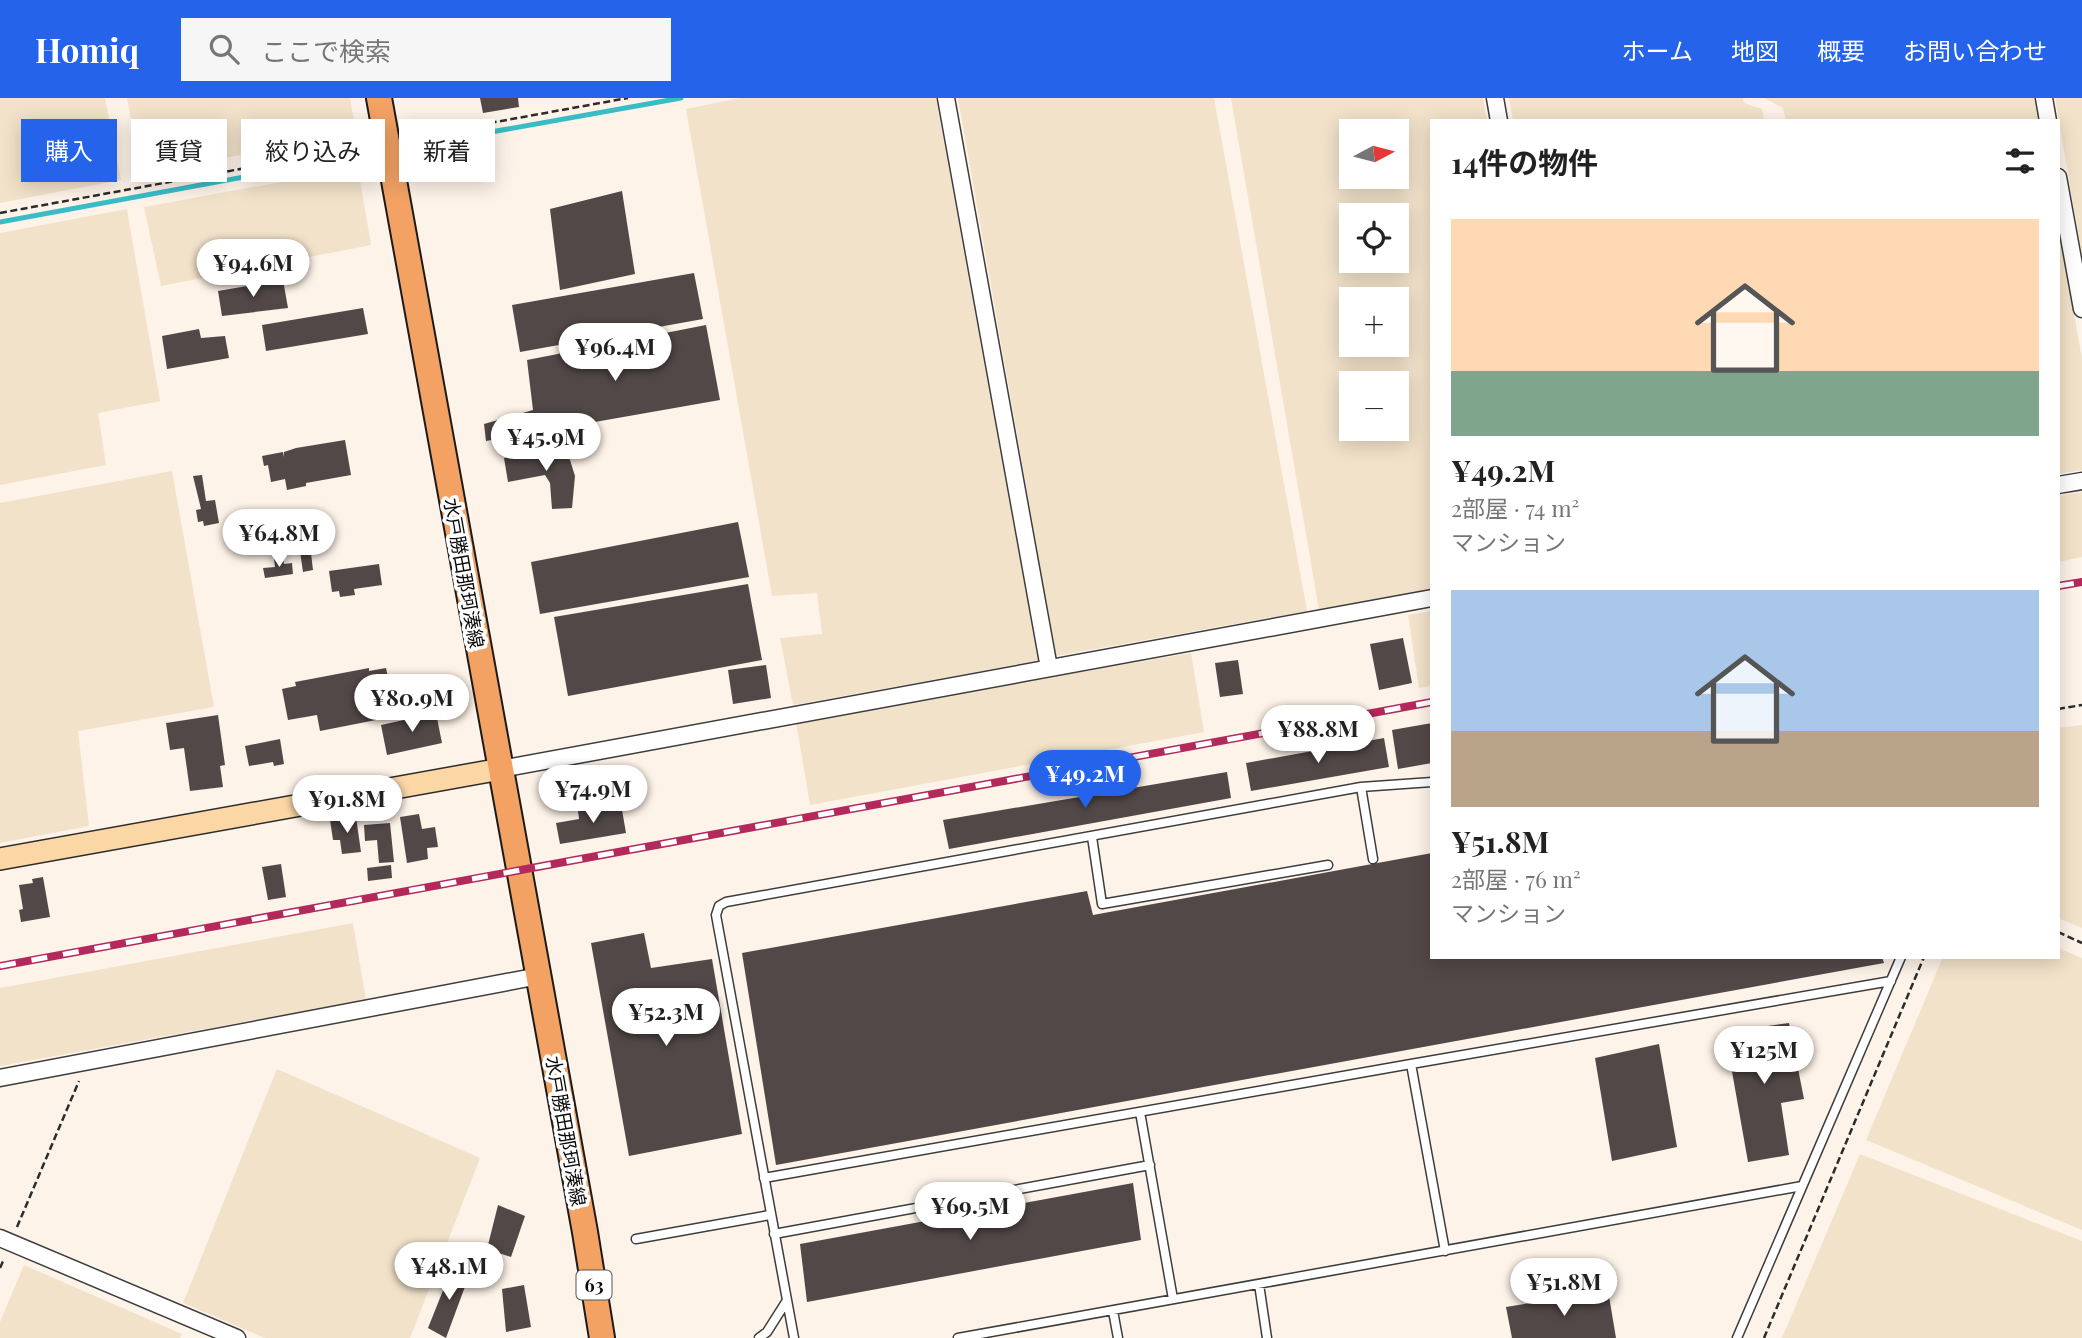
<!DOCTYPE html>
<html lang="ja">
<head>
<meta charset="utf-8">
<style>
	:root { --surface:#fff; --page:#f6f6f6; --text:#222; --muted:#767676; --accent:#2563eb }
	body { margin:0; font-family:"Playfair Display","Noto Sans JP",serif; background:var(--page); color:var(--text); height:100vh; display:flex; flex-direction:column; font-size:26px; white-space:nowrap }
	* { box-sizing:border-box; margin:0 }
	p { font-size:23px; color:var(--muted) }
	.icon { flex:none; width:38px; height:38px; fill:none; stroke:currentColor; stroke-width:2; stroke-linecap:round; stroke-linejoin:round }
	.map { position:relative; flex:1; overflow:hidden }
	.drawer { position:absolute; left:1430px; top:21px; width:630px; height:840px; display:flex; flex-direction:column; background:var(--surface); border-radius:0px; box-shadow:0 4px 18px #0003 }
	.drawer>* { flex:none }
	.guide { position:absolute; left:21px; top:21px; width:665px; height:63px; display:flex; gap:14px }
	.needle { width:46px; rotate:83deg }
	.controls { position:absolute; left:1339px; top:21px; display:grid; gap:14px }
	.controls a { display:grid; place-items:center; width:70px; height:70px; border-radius:0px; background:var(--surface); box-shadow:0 4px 18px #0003; font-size:35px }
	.price { position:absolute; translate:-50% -60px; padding:0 16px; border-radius:24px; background:#fff; color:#222; font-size:23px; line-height:46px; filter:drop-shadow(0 2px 4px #0008) }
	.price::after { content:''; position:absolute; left:50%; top:42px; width:21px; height:16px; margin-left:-10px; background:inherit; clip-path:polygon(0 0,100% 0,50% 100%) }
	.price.active { background:var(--accent); color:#fff }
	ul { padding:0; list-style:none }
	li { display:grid; align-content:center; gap:14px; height:371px; padding:0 21px }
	li span { display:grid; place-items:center; height:217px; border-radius:0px; color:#555 }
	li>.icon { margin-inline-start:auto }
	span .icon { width:126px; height:126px; fill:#fffc; stroke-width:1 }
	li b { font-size:30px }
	h2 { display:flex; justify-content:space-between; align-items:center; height:84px; padding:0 21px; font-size:30px }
	.pill { padding:0 24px; border-radius:0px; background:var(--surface); box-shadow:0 4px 18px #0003; font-size:24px; line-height:63px }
	.pill.active { background:var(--accent); color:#fff }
	header { display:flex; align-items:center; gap:42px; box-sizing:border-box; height:98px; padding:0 35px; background:var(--accent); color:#fff }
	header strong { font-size:33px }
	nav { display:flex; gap:38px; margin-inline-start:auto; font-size:24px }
	.search { width:490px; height:63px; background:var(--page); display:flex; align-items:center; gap:18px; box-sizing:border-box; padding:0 24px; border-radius:0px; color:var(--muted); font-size:26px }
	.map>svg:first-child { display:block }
</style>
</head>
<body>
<header>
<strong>Homiq</strong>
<div class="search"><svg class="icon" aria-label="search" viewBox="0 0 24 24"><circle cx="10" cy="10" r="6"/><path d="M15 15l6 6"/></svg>ここで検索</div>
<nav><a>ホーム</a><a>地図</a><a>概要</a><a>お問い合わせ</a></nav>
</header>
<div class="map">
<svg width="2082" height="1240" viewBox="0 0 2082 1240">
	<rect width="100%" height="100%" fill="#fef3e8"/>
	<path fill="#f2e2ca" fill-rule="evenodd" d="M 0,0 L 105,0 L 121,82 L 0,105 Z
		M 127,0 L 350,0 L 356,35 L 141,76 Z
		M 740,0 L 936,0 L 1038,563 L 793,607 L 780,540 L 822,536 L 817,495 L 772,498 L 686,11 Z
		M 958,0 L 1214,0 L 1307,513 L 1056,558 Z
		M 1231,0 L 1483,0 L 1487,23 L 1432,23 L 1431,492 L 1319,512 ZM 1351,33 L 1396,33 L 1396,79 L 1351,79 ZM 1351,117 L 1396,117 L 1396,163 L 1351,163 ZM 1351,201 L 1396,201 L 1396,247 L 1351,247 ZM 1351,285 L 1396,285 L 1396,331 L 1351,331 Z
		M 1509,0 L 1743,0 L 1744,5 L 1762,11 L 1764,23 L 1513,23 Z
		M 1764,0 L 2034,0 L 2038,23 L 1786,23 L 1783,10 Z
		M 2055,0 L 2082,0 L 2082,157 Z
		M 358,70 L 371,147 L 161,188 L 144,109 Z
		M 127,111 L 160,303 L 98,315 L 106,367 L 0,387 L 0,135 Z
		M 2058,129 L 2082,260 L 2082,372 L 2058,376 Z
		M 172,373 L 214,609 L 78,633 L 89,728 L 0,745 L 0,405 Z
		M 2082,394 L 2082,459 L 2058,464 L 2058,398 Z
		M 1431,513 L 1431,588 L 1419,590 L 1408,517 Z
		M 1191,555 L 1204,634 L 810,707 L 796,624 Z
		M 2082,627 L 2082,830 L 2058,820 L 2058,630 Z
		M 353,825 L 366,902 L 0,968 L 0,890 Z
		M 2058,850 L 2082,860 L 2082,1132 L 1866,1042 L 1943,859 L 2058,859 Z
		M 277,971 L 480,1060 L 410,1240 L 265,1240 L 183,1205 Z
		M 1860,1056 L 2082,1143 L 2082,1240 L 1782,1240 Z
		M 24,1167 L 182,1236 L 180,1240 L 0,1240 L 0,1224 Z"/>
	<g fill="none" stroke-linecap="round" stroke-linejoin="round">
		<path stroke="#3abcc7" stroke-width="5" d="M 413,48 L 681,0
			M 0,124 L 363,57"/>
	</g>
	<path fill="#524847" d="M 480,0 L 518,0 L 519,9 L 483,15 Z
		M 622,93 L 635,176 L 560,192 L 550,111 Z
		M 694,175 L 703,221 L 520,254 L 512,207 Z
		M 283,182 L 288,210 L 222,218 L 218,193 Z
		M 363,210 L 368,236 L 266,253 L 262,227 Z
		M 706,227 L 720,302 L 486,343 L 484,326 L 533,312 L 527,262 Z
		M 199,231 L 201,240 L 225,238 L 229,260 L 167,271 L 162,238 Z
		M 345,342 L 351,377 L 306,385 L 306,388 L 287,392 L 285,381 L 271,384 L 268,367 L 264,368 L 262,358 L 283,354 L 284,359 L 284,354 L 296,350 Z
		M 560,347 L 570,362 L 575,378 L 572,410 L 552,411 L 550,385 L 545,377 L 508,384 L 504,360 Z
		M 202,377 L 206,403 L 215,402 L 219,425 L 204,428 L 203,423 L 198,424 L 196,412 L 201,411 L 193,378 Z
		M 738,424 L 749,479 L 540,516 L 531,464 Z
		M 309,438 L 313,472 L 303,474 L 298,440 Z
		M 283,460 L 284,466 L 292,465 L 293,476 L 265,480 L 263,470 L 275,469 L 274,461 Z
		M 379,466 L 382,487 L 354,491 L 355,497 L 340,499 L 339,493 L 332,494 L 329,473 Z
		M 748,486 L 762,562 L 568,598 L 554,519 Z
		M 1403,540 L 1412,585 L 1379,592 L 1370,546 Z
		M 1238,562 L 1243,596 L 1220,599 L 1215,565 Z
		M 766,567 L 771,600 L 733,606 L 728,572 Z
		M 369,570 L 369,573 L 386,570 L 393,604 L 374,608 L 376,622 L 320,633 L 317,617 L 288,622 L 282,591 L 296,588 L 295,584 Z
		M 436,615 L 442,645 L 387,657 L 381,627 Z
		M 218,617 L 225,667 L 220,668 L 223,689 L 190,693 L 184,650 L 170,652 L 166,625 Z
		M 1432,625 L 1432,665 L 1398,671 L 1392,632 Z
		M 1384,640 L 1389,669 L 1251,693 L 1246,665 Z
		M 280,641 L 284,666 L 274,668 L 273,664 L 249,668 L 245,648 Z
		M 1227,674 L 1231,700 L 949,751 L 943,722 Z
		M 621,706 L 626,735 L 560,746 L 556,725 L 579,721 L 578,713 Z
		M 419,716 L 422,731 L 435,729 L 438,749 L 427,750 L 428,761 L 407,765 L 400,719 Z
		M 356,719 L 361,754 L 342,756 L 340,742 L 333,742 L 330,722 Z
		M 390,725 L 394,764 L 379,765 L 377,742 L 365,743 L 364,727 Z
		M 1432,755 L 1432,859 L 1882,859 L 1884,865 L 776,1067 L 742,855 L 1087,793 L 1093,817 Z
		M 281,766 L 286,799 L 268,802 L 262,769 Z
		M 391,767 L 392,780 L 368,783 L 367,770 Z
		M 43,779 L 50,819 L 21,824 L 19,812 L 23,811 L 19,787 L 33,785 L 32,781 Z
		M 644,835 L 651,870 L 712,861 L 742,1036 L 629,1058 L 591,845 Z
		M 1789,925 L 1804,1001 L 1781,1005 L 1789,1057 L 1748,1064 L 1725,934 Z
		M 1659,946 L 1677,1049 L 1612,1063 L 1595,960 Z
		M 1133,1085 L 1141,1142 L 807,1204 L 800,1146 Z
		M 498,1107 L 525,1118 L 511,1159 L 487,1151 Z
		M 452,1170 L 470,1175 L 446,1240 L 428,1230 Z
		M 524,1187 L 531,1229 L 506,1234 L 502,1191 Z
		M 1608,1192 L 1616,1240 L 1512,1240 L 1506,1209 Z"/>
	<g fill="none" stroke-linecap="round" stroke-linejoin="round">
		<g stroke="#3d3d3d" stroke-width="11">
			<path id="lane" d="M 1361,689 L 1373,761
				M 1092,739 L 1102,806 L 1328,767
				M 1411,966 L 1891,883
				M 1140,1014 L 1173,1201
				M 764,1080 L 1411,966 L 1445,1153
				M 774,1136 L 1150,1067
				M 636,1141 L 770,1117
				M 1259,1186 L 1267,1240
				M 1113,1213 L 1118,1240
				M 759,1240 L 767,1234 L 786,1204
				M 794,1240 L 716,817 L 719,808 L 726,804 L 1361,689 L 1432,684
				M 958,1240 L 1802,1088
				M 1737,1240 L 1901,859"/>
		</g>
		<g stroke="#3d3d3d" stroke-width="19">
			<path id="street" d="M 946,0 L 1049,570
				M 1495,0 L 1499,23
				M 2044,0 L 2048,23
				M 2058,79 L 2082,211
				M 2058,387 L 2082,383
				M 501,671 L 1432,500
				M 0,980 L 539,878
				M 0,1140 L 237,1240"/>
		</g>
		<g stroke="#2c2c2c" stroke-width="24">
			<path id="secondary" d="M 0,761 L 501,671"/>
		</g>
		<g stroke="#1b1b1b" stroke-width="28">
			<path id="primary" d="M 379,0 L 585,1134 L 602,1240"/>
		</g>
		<path stroke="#2c2c2c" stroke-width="2.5" stroke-dasharray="7 3.5" stroke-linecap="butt" d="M 407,40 L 628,0
			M 0,115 L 366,48
			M 2058,611 L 2082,607
			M 2058,834 L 2082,845
			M 17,1129 L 79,983
			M 0,1170 L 4,1161
			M 1764,1240 L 1924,859"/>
		<use href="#lane" stroke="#fff" stroke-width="8"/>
		<use href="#street" stroke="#fff" stroke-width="16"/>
		<use href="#secondary" stroke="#fcd7a6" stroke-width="21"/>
		<use href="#primary" stroke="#f3a264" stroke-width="24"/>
		<g stroke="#b3295c" stroke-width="8">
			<path id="rail" d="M 2058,488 L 2082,484
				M 0,868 L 1432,604"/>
		</g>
		<use href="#rail" stroke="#fff" stroke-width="5" stroke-dasharray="16" stroke-linecap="butt"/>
	</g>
	<g text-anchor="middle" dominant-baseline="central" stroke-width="7" stroke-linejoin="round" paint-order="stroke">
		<rect fill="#fff" stroke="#545454" stroke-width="2" x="576.5" y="1172.5" width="35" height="29" rx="5"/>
		<g font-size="18" font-weight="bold" fill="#0a0a0a">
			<text x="594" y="1187">63</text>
		</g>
		<g font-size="19" fill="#0a0a0a" stroke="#fff">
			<text transform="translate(465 475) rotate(80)">水戸勝田那珂湊線</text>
			<text transform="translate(567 1033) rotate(80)">水戸勝田那珂湊線</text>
		</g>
	</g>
</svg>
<div class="controls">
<a><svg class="needle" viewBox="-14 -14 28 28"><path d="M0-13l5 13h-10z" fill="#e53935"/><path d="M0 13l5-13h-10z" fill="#767676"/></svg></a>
<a><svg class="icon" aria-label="locate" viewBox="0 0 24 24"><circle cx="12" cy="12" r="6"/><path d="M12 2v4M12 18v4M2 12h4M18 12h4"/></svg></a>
<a>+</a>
<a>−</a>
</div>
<b class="price" style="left:253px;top:201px">¥94.6M</b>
<b class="price" style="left:615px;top:285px">¥96.4M</b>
<b class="price" style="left:546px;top:375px">¥45.9M</b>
<b class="price" style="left:279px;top:471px">¥64.8M</b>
<b class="price" style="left:412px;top:636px">¥80.9M</b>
<b class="price" style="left:1318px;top:667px">¥88.8M</b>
<b class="price active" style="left:1085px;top:712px">¥49.2M</b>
<b class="price" style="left:593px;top:727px">¥74.9M</b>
<b class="price" style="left:347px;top:737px">¥91.8M</b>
<b class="price" style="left:666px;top:950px">¥52.3M</b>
<b class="price" style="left:1764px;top:988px">¥125M</b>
<b class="price" style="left:970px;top:1144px">¥69.5M</b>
<b class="price" style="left:449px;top:1204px">¥48.1M</b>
<b class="price" style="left:1564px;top:1220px">¥51.8M</b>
<div class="guide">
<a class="pill active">購入</a>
<a class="pill">賃貸</a>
<a class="pill">絞り込み</a>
<a class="pill">新着</a>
</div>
<section class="drawer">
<h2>14件の物件<svg class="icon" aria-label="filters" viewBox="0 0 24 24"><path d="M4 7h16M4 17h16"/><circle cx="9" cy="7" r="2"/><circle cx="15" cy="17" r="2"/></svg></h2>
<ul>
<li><span style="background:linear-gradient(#ffd9b3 70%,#7fa58c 0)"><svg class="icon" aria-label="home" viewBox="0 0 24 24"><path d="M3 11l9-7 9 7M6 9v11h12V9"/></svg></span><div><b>¥49.2M</b><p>2部屋 · 74 m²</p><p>マンション</p></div></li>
<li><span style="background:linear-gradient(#a9c7e8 65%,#b9a48a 0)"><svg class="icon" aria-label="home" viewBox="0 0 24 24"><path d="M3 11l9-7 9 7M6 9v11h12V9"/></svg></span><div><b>¥51.8M</b><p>2部屋 · 76 m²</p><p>マンション</p></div></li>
</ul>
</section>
</div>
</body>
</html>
